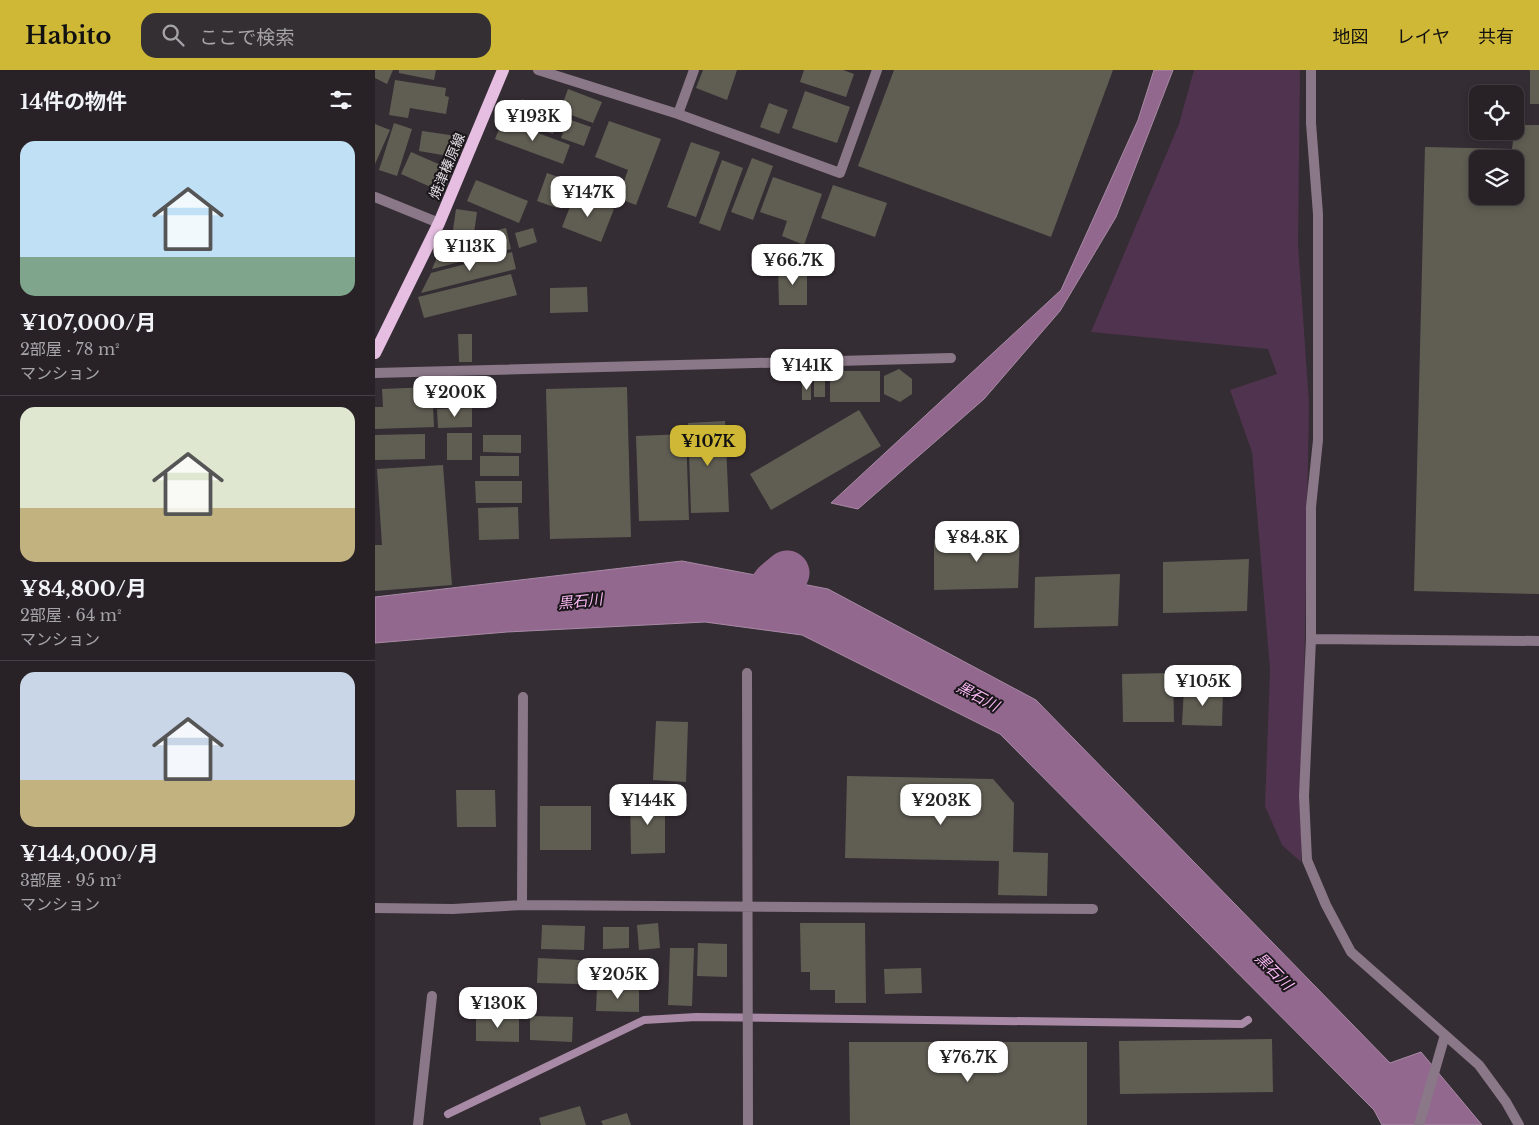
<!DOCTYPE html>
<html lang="ja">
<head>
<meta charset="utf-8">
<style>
	:root { --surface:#282227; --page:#342f33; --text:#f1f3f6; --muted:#a5a4a7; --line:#443f44; --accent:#d0b837 }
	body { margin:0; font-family:"Libre Baskerville","Noto Sans JP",serif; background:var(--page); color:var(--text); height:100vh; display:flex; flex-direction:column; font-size:19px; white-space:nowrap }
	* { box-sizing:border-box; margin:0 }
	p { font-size:16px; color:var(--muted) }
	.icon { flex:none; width:28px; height:28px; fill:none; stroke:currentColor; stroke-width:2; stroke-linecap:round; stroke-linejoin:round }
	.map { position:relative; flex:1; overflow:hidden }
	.details { display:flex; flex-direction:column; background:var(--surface); width:375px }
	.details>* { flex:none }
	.buttons { position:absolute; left:1094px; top:15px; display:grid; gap:10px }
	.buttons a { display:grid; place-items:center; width:55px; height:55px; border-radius:10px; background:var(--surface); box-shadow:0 2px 8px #0003,0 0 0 1px var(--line); font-size:25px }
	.price { position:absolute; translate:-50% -42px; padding:0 11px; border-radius:10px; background:#fff; color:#222; font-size:16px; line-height:32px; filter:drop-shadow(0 1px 2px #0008) }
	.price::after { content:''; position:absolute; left:50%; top:30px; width:15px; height:11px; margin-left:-8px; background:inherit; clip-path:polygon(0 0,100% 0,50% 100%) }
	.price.on { background:var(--accent); color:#111 }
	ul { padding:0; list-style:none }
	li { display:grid; align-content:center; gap:10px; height:265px; padding:0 20px }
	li+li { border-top:1px solid var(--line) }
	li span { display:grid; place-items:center; height:155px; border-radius:15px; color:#555 }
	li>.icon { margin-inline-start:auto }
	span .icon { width:90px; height:90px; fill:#fffc; stroke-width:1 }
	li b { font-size:21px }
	h2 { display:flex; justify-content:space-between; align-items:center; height:60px; padding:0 20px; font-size:21px }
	header { display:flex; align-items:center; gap:30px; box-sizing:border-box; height:70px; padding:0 25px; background:var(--accent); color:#111 }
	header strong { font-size:24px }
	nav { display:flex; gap:28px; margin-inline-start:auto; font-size:18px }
	.search { width:350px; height:45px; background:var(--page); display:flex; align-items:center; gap:12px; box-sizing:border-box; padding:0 18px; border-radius:15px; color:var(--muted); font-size:19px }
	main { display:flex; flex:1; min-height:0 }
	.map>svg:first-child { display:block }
</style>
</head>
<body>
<header>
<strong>Habito</strong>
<div class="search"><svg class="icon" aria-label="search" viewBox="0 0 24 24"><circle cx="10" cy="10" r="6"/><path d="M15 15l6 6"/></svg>ここで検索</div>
<nav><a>地図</a><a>レイヤ</a><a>共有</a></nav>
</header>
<main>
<section class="details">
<h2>14件の物件<svg class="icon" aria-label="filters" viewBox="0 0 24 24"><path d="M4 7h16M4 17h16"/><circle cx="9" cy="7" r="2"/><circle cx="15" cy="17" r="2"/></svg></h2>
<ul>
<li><span style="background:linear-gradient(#bfe0f5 75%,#7fa58c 0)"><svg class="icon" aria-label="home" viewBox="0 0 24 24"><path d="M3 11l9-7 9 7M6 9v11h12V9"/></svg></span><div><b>¥107,000/月</b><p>2部屋 · 78 m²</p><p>マンション</p></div></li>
<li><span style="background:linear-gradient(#dfe7d0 65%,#c2b280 0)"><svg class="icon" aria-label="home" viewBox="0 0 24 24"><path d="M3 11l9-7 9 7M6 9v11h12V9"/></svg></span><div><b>¥84,800/月</b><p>2部屋 · 64 m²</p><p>マンション</p></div></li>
<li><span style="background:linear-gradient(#c9d6e8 70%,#c2b280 0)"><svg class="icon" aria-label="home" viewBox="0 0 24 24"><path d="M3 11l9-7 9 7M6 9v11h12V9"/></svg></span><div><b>¥144,000/月</b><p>3部屋 · 95 m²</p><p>マンション</p></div></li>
</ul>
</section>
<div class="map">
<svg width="1164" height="1055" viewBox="0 0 1164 1055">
	<rect width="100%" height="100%" fill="#352d34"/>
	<path fill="#50334e" d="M 819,0 L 925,0 L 923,174 L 934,334 L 926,792 L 907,775 L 890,736 L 895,600 L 877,382 L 855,320 L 902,304 L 893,279 L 716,262 L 804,54 Z"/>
	<path fill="#92688e" stroke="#a98aa6" d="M 779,0 L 798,0 L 741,147 L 685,241 L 609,329 L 483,439 L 456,433 L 686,220 L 763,50 Z
		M 307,491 L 453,519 L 661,630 L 1015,993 L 1046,982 L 1107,1055 L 1007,1055 L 999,1040 L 625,664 L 427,565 L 330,552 L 132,562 L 0,573 L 0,527 Z"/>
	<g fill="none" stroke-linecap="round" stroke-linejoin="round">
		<path stroke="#a98aa6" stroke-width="8" d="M 73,1044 L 269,950 L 321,947 L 867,954 L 873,950"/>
		<path stroke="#92688e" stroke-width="45" d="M 387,530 L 400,513 L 412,503"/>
	</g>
	<path fill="#605e53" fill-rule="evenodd" d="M 0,0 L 18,0 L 12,14 L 0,8 Z
		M 24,0 L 61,0 L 59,10 L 24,3 Z
		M 328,0 L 362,0 L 352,30 L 321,18 Z
		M 429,0 L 468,0 L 479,4 L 471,27 L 425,12 Z
		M 519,0 L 738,0 L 676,167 L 483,96 Z
		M 1155,0 L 1164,0 L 1164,34 L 1155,34 Z
		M 20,10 L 71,18 L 70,26 L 74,27 L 71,44 L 35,38 L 33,48 L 14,45 Z
		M 193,19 L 227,32 L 218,53 L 185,41 Z
		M 430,21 L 475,37 L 462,73 L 417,58 Z
		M 147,29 L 186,44 L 178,64 L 139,50 Z
		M 394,33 L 413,40 L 404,64 L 385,57 Z
		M 193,49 L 216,57 L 209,76 L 186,68 Z
		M 128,50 L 195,75 L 188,94 L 120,69 Z
		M 234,51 L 286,69 L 261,135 L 243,128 L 253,100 L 220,87 Z
		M 19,53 L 37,59 L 22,106 L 4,100 Z
		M 0,54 L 15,60 L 0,94 Z
		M 1140,55 L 1164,55 L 1164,524 L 1039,521 L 1050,77 L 1137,79 ZM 1102,89 L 1140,89 L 1140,126 L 1102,126 Z
		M 47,61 L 82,66 L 79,87 L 44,81 Z
		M 316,72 L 345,82 L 321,147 L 292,137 Z
		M 36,82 L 68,96 L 58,118 L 26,104 Z
		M 377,88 L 398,96 L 378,150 L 356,142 Z
		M 347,90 L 368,98 L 345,161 L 324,153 Z
		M 172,103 L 192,110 L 182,138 L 162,131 Z
		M 398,107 L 447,124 L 429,175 L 407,166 L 412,151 L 385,142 Z
		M 101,110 L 153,131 L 144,153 L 92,131 Z
		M 458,115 L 512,133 L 500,167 L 446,148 Z
		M 200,124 L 239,139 L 226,172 L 187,157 Z
		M 81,139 L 102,142 L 99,163 L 78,160 Z
		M 131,158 L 136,179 L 57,199 L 68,173 Z
		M 158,158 L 162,172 L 144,178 L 140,163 Z
		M 137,182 L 141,199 L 46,223 L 56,203 Z
		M 403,197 L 432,197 L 432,235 L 404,235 Z
		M 136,204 L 142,225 L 49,248 L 43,227 Z
		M 212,217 L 213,242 L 175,243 L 175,218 Z
		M 83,264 L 97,264 L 97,292 L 84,292 Z
		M 524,299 L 537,309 L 537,324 L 525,332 L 509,324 L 509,306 Z
		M 455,301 L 505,301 L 505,332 L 455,332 Z
		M 439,304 L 450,304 L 450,327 L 439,327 Z
		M 95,309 L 95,335 L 62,336 L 61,310 Z
		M 427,311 L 436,311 L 436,330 L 427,330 Z
		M 57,317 L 59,357 L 0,359 L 0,337 L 8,337 L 7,319 Z
		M 252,317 L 256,467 L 175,469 L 171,319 Z
		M 97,338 L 97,357 L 63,358 L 62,339 Z
		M 484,340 L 506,376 L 396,440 L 375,404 Z
		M 350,351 L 354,442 L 316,443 L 313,353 Z
		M 72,363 L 97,363 L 97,390 L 72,390 Z
		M 50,364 L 50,389 L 0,390 L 0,365 Z
		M 311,364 L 314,450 L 264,451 L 261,366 Z
		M 108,365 L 146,365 L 146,383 L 108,382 Z
		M 105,386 L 144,386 L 144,406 L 105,406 Z
		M 68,395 L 77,515 L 0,521 L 0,475 L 7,475 L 2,399 Z
		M 100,411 L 147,411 L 147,433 L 101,433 Z
		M 143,437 L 144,469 L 104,470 L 103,438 Z
		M 645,465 L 643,518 L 559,520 L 559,469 Z
		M 874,489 L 872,541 L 788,543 L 788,492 Z
		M 745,504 L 743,556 L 659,558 L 660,507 Z
		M 798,603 L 799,652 L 748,652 L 747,604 Z
		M 809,617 L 848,618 L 847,656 L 807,655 Z
		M 281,651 L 313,652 L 311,712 L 278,710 Z
		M 472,706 L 618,709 L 639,733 L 638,782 L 673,783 L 672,826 L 623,825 L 624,791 L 470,788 Z
		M 81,720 L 120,720 L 121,757 L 82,757 Z
		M 255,728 L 290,728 L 290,783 L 256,784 Z
		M 165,736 L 216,736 L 216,780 L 165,780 Z
		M 283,853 L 285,878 L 264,880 L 262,855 Z
		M 425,853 L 490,853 L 491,933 L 460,933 L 460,920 L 435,920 L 435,902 L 426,902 Z
		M 167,855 L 210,856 L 209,880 L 166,879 Z
		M 228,857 L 254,857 L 254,878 L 228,879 Z
		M 323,873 L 352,874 L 352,907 L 322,906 Z
		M 295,878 L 319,878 L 317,936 L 293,935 Z
		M 163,888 L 205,890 L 205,914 L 162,913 Z
		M 245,890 L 275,891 L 274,914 L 245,913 Z
		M 546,898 L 547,923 L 510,924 L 509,899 Z
		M 222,917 L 264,918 L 264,942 L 221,941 Z
		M 155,946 L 198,947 L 197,972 L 155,970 Z
		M 101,947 L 144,948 L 144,972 L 101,971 Z
		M 897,969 L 898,1022 L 745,1024 L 744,971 Z
		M 474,972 L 712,972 L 712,1055 L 475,1055 Z
		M 205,1036 L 211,1055 L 166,1055 L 164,1048 Z
		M 252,1043 L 256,1055 L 228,1055 L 226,1051 Z"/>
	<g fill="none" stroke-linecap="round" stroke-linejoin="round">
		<path stroke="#8a7788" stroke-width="10" d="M 163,0 L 303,44 L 465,103 L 502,0
			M 936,0 L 936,53 L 943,144 L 943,370 L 936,437 L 936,569 L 929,726 L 932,790 L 951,835 L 976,882 L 1104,995 L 1131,1032 L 1144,1055
			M 303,44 L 319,0
			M 0,127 L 64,153
			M 0,303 L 576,288
			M 936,569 L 1164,571
			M 372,603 L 373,1055
			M 147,835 L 148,627
			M 0,838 L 78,839 L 147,835 L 718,839
			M 43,1055 L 57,926
			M 1044,1055 L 1070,965"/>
		<path stroke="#e5bee1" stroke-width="12" d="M 0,283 L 64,153 L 128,0"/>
	</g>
	<g text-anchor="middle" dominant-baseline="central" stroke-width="4" stroke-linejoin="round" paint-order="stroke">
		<g font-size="14" fill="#e0dbdf" stroke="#1a161a">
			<text transform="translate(72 96) rotate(-67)">焼津榛原線</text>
		</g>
		<g font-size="15" font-style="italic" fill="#f8b7f2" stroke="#1a161a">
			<text transform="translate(205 531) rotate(-6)">黒石川</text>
			<text transform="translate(603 626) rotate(28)">黒石川</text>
			<text transform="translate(899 901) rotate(45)">黒石川</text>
		</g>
	</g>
</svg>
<div class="buttons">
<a><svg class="icon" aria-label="locate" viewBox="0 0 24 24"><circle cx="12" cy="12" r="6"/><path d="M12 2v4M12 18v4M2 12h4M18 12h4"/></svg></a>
<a><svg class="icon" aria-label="layers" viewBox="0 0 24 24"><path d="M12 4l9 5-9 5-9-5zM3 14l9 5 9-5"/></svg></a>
</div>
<b class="price" style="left:158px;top:72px">¥193K</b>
<b class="price" style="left:213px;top:148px">¥147K</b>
<b class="price" style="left:95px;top:202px">¥113K</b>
<b class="price" style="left:418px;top:216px">¥66.7K</b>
<b class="price" style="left:432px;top:321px">¥141K</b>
<b class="price" style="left:80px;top:348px">¥200K</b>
<b class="price on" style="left:333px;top:397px">¥107K</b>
<b class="price" style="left:602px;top:493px">¥84.8K</b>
<b class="price" style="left:828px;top:637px">¥105K</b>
<b class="price" style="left:273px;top:756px">¥144K</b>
<b class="price" style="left:566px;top:756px">¥203K</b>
<b class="price" style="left:243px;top:930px">¥205K</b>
<b class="price" style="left:123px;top:959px">¥130K</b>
<b class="price" style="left:593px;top:1013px">¥76.7K</b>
</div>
</main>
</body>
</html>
